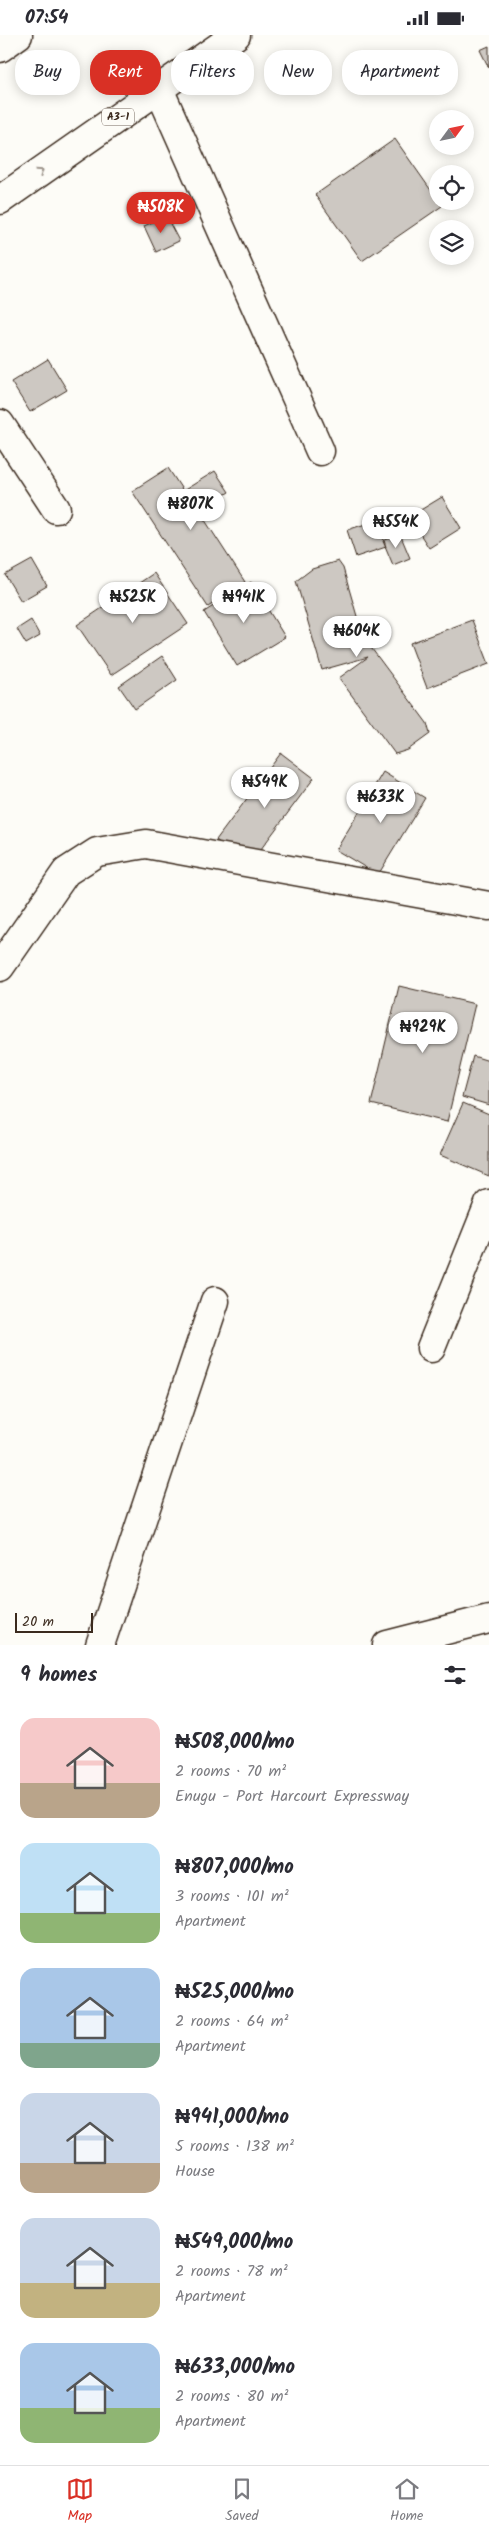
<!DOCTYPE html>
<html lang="en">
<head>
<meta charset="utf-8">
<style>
	:root { --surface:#fff; --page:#f2f2f3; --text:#2b2b33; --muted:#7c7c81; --line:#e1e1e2; --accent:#d93025 }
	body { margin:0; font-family:Kalam,sans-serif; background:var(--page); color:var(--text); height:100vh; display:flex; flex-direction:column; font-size:19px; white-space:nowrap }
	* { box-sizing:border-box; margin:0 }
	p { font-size:16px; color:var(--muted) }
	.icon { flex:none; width:28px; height:28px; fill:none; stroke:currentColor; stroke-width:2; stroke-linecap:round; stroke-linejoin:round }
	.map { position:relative; height:1610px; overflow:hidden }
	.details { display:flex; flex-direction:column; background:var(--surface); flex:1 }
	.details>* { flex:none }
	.guide { position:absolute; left:15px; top:15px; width:460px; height:45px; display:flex; gap:10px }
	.needle { width:32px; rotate:57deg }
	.fabs { position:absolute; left:429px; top:75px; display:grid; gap:10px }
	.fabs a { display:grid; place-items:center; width:45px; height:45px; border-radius:50%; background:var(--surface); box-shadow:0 2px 12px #0003; font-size:25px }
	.scale { position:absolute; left:15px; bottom:12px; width:78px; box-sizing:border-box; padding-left:5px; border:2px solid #3b2a1e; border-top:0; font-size:14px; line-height:18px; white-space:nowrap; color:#3b2a1e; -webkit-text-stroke:4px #fdfcf7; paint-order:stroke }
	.price { position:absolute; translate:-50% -42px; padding:0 11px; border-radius:18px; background:#fff; color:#222; font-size:16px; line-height:32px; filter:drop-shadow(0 1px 2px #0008) }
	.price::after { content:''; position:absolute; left:50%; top:30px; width:15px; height:11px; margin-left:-8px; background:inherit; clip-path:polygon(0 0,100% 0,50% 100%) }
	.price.on { background:var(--accent); color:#fff }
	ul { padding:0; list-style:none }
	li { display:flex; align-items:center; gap:15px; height:125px; padding:0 20px }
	li span { display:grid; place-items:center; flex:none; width:140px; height:100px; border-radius:15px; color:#555 }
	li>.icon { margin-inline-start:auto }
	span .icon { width:60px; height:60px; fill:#fffc; stroke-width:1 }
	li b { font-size:21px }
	h2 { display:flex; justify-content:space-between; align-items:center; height:60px; padding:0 20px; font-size:21px }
	.chip { padding:0 18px; border-radius:20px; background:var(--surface); box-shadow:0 2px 12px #0003; font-size:18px; line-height:45px }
	.chip.on { background:var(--accent); color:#fff }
	.status { display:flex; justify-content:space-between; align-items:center; height:35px; padding:0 25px; background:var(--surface); direction:ltr }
	.status svg { height:14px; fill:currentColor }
	.tab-bar { display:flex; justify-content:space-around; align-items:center; height:70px; border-top:1px solid var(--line); background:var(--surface); font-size:14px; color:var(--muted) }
	.tab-bar a { display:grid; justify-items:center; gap:2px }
	.tab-bar .on { color:var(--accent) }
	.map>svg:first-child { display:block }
</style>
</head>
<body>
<div class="status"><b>07:54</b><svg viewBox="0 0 49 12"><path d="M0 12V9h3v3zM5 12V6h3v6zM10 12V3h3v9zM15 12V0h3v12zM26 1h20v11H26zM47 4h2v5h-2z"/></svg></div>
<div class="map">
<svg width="489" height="1610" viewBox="0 0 489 1610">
	<rect width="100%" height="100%" fill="#fdfcf7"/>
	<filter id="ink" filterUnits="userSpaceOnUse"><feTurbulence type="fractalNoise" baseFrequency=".02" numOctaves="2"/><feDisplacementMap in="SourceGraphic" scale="10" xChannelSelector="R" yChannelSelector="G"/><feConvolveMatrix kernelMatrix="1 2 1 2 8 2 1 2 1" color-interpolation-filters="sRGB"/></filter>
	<g filter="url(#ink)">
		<path fill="#cdc8c2" stroke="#3b2a1e" d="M 489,11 L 489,33 L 480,15 Z
			M 395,104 L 442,171 L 362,226 L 315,160 Z
			M 166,181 L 179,206 L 156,217 L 144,191 Z
			M 48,324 L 67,355 L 30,377 L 11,347 Z
			M 168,433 L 183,456 L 215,436 L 229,457 L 199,476 L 245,547 L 208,572 L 132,456 Z
			M 442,462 L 461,493 L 429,513 L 409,482 Z
			M 378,485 L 386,512 L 356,522 L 347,495 Z
			M 400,499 L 410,523 L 393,530 L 383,506 Z
			M 32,525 L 47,551 L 21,566 L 5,540 Z
			M 338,526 L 343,533 L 363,602 L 427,688 L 430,699 L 408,715 L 395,719 L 339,643 L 368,622 L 322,635 L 296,546 L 312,534 Z
			M 154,538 L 188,589 L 111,640 L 77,590 Z
			M 251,547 L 285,602 L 237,631 L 204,577 Z
			M 31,585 L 40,601 L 26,609 L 17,594 Z
			M 472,585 L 489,629 L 427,653 L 410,608 Z
			M 162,621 L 177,645 L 135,674 L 119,651 Z
			M 281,718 L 314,743 L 249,830 L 216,805 Z
			M 383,737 L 425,763 L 378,840 L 336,815 Z
			M 399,951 L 475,969 L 447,1087 L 371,1069 Z
			M 473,1021 L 489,1026 L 489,1070 L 462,1062 Z
			M 463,1068 L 489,1079 L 489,1141 L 440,1120 Z"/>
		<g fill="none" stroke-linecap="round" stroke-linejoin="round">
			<g stroke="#3b2a1e" stroke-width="31">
				<path id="street" d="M 159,54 L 320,416
					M 0,389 L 56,474
					M 0,932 L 66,837 L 97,817 L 146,809 L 489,871
					M 431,1313 L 489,1169
					M 100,1610 L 215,1266
					M 387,1610 L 489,1584"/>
			</g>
			<g stroke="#3b2a1e" stroke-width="31">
				<path id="highway" d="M 0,13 L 18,0
					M 0,165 L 236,0"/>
			</g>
			<use href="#street" stroke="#fdfcf7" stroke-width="28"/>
			<use href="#highway" stroke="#fdfcf7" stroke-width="28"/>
		</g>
		<defs><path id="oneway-chevron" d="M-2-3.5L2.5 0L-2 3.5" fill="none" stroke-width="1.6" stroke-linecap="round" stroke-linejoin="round" transform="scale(1.25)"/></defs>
		<use stroke="#9c938a" href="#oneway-chevron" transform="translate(40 137) rotate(-35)"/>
	</g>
	<g text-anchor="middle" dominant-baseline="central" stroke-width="4" stroke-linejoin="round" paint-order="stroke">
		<rect fill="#fdfcf7" stroke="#75695f" stroke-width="1" x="102" y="73.5" width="32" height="17" rx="4"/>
		<g font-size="11" font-weight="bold" fill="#3b2a1e">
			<text x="118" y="82">A3-1</text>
		</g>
	</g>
</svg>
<div class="fabs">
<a><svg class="needle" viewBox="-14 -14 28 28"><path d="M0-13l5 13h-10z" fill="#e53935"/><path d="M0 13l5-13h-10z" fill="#7c7c81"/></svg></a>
<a><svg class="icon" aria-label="locate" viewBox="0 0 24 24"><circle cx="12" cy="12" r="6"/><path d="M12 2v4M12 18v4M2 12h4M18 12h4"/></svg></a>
<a><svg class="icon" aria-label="layers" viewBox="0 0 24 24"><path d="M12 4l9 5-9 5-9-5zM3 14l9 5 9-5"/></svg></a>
</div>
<div class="scale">20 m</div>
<b class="price on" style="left:161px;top:199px">₦508K</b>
<b class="price" style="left:191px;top:496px">₦807K</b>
<b class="price" style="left:396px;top:514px">₦554K</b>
<b class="price" style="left:133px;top:589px">₦525K</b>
<b class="price" style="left:244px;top:589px">₦941K</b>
<b class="price" style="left:357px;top:623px">₦604K</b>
<b class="price" style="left:265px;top:774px">₦549K</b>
<b class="price" style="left:381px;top:789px">₦633K</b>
<b class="price" style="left:423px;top:1019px">₦929K</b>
<div class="guide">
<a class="chip">Buy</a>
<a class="chip on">Rent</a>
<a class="chip">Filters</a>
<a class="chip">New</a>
<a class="chip">Apartment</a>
</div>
</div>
<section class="details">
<h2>9 homes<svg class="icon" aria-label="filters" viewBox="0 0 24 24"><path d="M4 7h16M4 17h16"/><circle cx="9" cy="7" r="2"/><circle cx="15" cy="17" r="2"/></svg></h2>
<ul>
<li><span style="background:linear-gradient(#f6c9c9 65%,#b9a48a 0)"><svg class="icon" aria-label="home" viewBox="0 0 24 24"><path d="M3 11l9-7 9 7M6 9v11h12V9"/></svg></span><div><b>₦508,000/mo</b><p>2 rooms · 70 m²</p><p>Enugu - Port Harcourt Expressway</p></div></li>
<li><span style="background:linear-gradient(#bfe0f5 70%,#8fb573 0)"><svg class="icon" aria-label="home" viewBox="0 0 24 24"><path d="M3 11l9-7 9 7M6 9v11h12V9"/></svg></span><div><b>₦807,000/mo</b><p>3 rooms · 101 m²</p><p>Apartment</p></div></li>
<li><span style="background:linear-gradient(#a9c7e8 75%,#7fa58c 0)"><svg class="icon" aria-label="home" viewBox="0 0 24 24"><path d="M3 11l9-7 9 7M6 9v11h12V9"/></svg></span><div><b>₦525,000/mo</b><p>2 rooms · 64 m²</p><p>Apartment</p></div></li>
<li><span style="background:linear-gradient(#c9d6e8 70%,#b9a48a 0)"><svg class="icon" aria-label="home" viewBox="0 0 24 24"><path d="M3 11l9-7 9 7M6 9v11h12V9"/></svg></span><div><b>₦941,000/mo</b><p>5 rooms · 138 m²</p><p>House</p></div></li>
<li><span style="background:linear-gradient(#c9d6e8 65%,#c2b280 0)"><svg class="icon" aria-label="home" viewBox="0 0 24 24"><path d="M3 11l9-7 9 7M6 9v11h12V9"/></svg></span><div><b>₦549,000/mo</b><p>2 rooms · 78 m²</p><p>Apartment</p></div></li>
<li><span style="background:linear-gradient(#a9c7e8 65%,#8fb573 0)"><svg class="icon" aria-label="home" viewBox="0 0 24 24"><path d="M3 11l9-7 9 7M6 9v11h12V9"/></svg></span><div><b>₦633,000/mo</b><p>2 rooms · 80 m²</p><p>Apartment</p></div></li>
</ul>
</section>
<nav class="tab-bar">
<a class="on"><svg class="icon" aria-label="map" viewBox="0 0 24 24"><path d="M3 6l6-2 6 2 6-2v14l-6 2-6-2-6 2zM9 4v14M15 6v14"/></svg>Map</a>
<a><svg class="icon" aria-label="saved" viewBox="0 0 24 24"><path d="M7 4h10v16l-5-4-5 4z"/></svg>Saved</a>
<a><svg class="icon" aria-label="home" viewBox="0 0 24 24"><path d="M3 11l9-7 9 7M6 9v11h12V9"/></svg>Home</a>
</nav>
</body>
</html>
